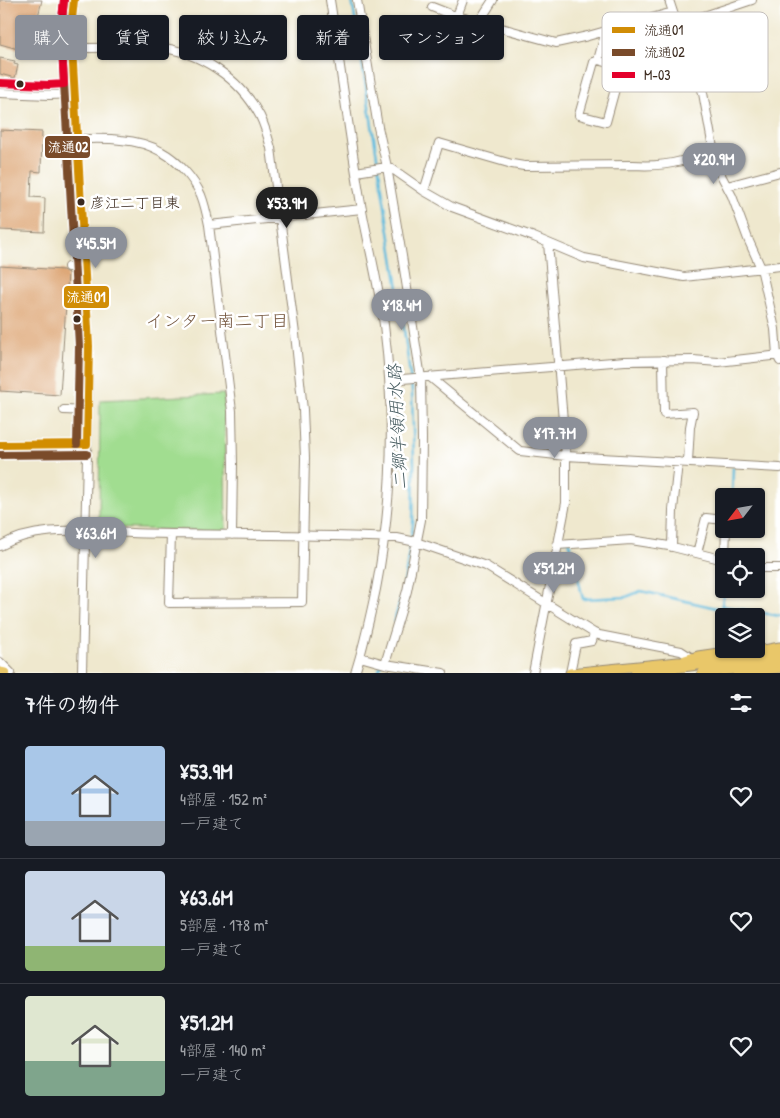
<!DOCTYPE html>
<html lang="ja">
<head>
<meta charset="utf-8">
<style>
	:root { --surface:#171b24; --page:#242831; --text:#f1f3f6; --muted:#9ea1a6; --line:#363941; --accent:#8c9099 }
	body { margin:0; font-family:"Patrick Hand","Klee One",sans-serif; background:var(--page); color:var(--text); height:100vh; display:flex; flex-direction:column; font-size:19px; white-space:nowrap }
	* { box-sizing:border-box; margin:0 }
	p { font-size:16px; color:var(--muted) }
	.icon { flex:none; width:28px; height:28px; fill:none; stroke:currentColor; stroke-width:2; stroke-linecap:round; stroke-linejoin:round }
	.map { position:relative; height:673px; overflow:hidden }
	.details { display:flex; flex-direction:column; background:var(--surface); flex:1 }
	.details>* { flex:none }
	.banner { position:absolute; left:15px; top:15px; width:500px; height:45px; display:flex; gap:10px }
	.needle { width:32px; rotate:239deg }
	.buttons { position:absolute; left:715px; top:488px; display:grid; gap:10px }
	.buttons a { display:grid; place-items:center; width:50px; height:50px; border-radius:5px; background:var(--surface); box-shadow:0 1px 4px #0004; font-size:25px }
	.price { position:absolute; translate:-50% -42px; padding:0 11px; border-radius:18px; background:var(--accent); color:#fff; font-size:16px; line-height:32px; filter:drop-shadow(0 1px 2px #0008) }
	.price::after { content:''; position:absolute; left:50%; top:30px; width:15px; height:11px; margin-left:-8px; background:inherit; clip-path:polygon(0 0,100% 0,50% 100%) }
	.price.current { background:#222; color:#fff }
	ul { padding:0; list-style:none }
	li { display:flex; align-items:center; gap:15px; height:125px; padding:0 25px }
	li+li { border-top:1px solid var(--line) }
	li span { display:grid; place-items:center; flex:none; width:140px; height:100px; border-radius:5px; color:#555 }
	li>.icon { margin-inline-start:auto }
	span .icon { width:60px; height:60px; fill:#fffc; stroke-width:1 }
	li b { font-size:21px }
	h2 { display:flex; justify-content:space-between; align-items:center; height:60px; padding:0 25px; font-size:21px }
	.chip { padding:0 18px; border-radius:5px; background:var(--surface); box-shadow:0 1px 4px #0004; font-size:18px; line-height:45px }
	.chip.current { background:var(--accent); color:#fff }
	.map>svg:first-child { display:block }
</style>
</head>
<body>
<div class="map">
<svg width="780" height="673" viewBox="0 0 780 673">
	<rect width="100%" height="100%" fill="#fff"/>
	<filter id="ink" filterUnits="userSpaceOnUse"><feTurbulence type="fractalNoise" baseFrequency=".02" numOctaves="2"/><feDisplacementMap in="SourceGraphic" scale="10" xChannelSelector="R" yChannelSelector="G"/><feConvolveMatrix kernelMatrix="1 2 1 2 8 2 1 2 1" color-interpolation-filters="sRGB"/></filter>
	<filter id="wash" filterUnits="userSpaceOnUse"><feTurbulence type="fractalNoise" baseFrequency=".0096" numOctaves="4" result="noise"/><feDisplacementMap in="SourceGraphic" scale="20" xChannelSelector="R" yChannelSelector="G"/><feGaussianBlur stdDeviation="1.12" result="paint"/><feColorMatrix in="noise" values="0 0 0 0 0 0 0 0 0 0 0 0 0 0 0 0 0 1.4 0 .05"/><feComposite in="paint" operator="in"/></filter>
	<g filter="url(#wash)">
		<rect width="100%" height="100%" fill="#efe8ce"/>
		<path fill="#a1dd90" stroke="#6e8457" d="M 224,394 L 226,531 L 99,528 L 100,400 Z"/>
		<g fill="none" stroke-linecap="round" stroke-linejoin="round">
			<path stroke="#60bcde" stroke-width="2.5" d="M 352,0 L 401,307 L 412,390 L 414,465 L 413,525 L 403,591 L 394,621
				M 732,496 L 733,468
				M 561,539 L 562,540 L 569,540 L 583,599 L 626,597 L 641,591 L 721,609 L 725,589
				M 722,606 L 780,616
				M 378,673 L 381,665"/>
		</g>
		<g id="blocks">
			<path fill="#dea878" d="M 0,0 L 42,0 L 33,37 L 21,34 L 18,49 L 0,44 Z
				M 0,58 L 15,61 L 14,64 L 18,65 L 15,78 L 0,74 Z
				M 0,130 L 42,132 L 41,172 L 32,171 L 31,197 L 45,198 L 44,232 L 0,230 Z
				M 0,266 L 63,270 L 68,273 L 60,395 L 0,391 Z"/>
		</g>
	</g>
	<g filter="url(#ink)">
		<use href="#blocks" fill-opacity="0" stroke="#958976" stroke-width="1"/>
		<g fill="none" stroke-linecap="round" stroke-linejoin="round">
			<g stroke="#958976" stroke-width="10">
				<path id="minor" d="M 74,0 L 71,29 L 72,48 L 89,346 L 88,411 L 82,673
					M 330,0 C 341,70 350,140 362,210 C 369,248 379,286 384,325 C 395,413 393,501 376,589 C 370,617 364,646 355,673
					M 357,0 L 378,127 L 387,167 L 402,256 L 421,378 L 422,438 L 421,520 L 407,591 L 385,664
					M 669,0 L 684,46 L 696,70 L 703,93 L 713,148 L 717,162 L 721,175 L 732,196 L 748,239 L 761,268 L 775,329 L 777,355 L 780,361
					M 432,7 L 450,14 L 556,43 L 588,36 L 673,12
					M 457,16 L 463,0
					M 479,22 L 493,0
					M 677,25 L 752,0
					M 72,48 C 91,48 110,48 129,47 C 138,47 147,46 156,47 C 199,51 240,78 260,116 C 265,126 268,137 271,148 L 295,334 L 303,410 L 305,458 L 302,602 L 169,603 L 171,534
					M 598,60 L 613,64 L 617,82 L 606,122 L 579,115 L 594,62 Z
					M 598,60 L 606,31
					M 0,93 L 49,95 L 74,94
					M 78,139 C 92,139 107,138 121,140 C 135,141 150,145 162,152 C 177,160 194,179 201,195 C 205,205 207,215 209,225 L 232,411 L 233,464 L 232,535
					M 356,172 L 387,167 L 391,168 L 424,191 L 452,207 L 534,237 L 584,258 L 684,277 L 780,266
					M 727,186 L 780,172
					M 424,191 L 439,143 L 512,164 L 524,166 L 633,165 C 660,167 689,162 713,148
					M 209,225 L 362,209
					M 68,267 L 84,267
					M 663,360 L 664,414 L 693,412 L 690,427 L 688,462
					M 430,377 L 520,451 L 566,456 L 780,468
					M 390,380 L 625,361 L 693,360 L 718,362 L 780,355
					M 64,410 L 88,411
					M 0,445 L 87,444
					M 557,545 L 631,540 L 669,546 L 724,560
					M 0,546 C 31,528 69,530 104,532 C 127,533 149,534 172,534 C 247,535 322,535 397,538 L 416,542 L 486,566 L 594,633 L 599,635 L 681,651 L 692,658
					M 672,547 L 673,510 L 678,462
					M 697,553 L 706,518 L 724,520
					M 725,556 L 726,529
					M 756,567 L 762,568 L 780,568
					M 360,657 L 385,664 L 443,673
					M 0,662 L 11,673
					M 533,673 L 566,503 L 566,456 L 548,243
					M 570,673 L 576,644 L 592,641 L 594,633"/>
			</g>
			<g stroke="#958976" stroke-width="11">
				<path id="major" d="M 753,652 L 780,647
					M 685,660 L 698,656 L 746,649
					M 0,672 L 5,673
					M 570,673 L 678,662 L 691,662
					M 737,673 L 780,668"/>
			</g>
			<g stroke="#958976" stroke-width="12">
				<path id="highway" d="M 636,673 L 780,653
					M 703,673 L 780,662"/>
			</g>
			<use href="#minor" stroke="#fff" stroke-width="8"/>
			<use href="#major" stroke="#e9c769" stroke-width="9"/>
			<use href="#highway" stroke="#e9c769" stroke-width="10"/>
			<g stroke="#fff" stroke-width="11">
				<path id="bus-1" d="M 74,0 L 71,29 L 89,346 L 87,444
					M 0,445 L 87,444"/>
			</g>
			<g stroke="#fff" stroke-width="11">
				<path id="bus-2" d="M 64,0 L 61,30 L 79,346 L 77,444
					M 0,455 L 87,454"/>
			</g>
			<g stroke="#fff" stroke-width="11">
				<path id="bus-3" d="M 0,83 L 49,85 L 64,84 L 61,29 L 64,0"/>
			</g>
			<use href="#bus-1" stroke="#d18d06" stroke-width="8"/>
			<use href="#bus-2" stroke="#7a4b2a" stroke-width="8"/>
			<use href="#bus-3" stroke="#e4002b" stroke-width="8"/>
		</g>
	</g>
	<g fill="#3b2a1e" stroke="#fff" stroke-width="2">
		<circle cx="20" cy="84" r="4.5"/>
		<circle cx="81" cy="202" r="4.5"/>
		<circle cx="77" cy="319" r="4.5"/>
	</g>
	<g text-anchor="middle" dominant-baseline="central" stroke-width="5" stroke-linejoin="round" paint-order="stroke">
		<g font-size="15" fill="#3b2a1e" stroke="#fff" text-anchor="start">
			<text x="90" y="202">彦江二丁目東</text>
		</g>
		<g font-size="18" fill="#74563e" stroke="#fff">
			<text x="217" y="320">インター南二丁目</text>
		</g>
		<g font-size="18" font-style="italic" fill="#485d61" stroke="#fff">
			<text transform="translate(397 427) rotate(-93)">二郷半領用水路</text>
		</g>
	</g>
	<rect x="602" y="12" width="166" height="80" rx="8" fill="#fff" stroke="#c4bfbc" stroke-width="1"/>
	<rect x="612" y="27" width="23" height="6" fill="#d18d06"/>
	<rect x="612" y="49" width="23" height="7" fill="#7a4b2a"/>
	<rect x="612" y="72" width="23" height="6" fill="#e4002b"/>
	<g font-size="14" fill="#3b2a1e">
		<text x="644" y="35">流通01</text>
		<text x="644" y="57">流通02</text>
		<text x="644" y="80">M-03</text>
	</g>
	<g stroke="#fff" stroke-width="2">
		<rect x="44" y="135" width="47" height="24" rx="5" fill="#7a4b2a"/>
		<rect x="63" y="285" width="47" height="24" rx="5" fill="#d18d06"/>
	</g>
	<g font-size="14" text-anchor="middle" font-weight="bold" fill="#fff">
		<text x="68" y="152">流通02</text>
		<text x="86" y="302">流通01</text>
	</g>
</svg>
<div class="buttons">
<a><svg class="needle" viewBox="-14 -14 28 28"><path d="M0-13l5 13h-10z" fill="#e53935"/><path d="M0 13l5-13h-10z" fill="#9ea1a6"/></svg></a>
<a><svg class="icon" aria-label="locate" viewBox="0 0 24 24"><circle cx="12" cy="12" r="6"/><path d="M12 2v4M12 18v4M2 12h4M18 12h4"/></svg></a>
<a><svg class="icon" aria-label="layers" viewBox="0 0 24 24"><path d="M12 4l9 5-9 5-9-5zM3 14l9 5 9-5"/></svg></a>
</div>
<b class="price" style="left:714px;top:185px">¥20.9M</b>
<b class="price current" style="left:287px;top:229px">¥53.9M</b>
<b class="price" style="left:96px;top:269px">¥45.5M</b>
<b class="price" style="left:402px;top:331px">¥18.4M</b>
<b class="price" style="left:555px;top:459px">¥17.7M</b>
<b class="price" style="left:96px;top:559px">¥63.6M</b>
<b class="price" style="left:554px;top:594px">¥51.2M</b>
<div class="banner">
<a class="chip current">購入</a>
<a class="chip">賃貸</a>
<a class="chip">絞り込み</a>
<a class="chip">新着</a>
<a class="chip">マンション</a>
</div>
</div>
<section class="details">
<h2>7件の物件<svg class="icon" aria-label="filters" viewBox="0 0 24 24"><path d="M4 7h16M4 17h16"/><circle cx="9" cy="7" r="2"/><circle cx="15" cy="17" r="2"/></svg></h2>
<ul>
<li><span style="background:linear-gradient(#a9c7e8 75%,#9aa5b1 0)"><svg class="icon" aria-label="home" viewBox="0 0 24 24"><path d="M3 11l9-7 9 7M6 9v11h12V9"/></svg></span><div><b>¥53.9M</b><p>4部屋 · 152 m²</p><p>一戸建て</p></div><svg class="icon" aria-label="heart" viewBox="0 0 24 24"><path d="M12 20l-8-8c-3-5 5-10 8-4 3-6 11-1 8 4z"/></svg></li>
<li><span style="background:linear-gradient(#c9d6e8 75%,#8fb573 0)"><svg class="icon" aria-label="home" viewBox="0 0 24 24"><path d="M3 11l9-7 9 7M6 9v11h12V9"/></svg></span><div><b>¥63.6M</b><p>5部屋 · 178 m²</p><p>一戸建て</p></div><svg class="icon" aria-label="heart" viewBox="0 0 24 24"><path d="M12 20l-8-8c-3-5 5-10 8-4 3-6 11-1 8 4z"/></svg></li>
<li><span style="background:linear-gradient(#dfe7d0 65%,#7fa58c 0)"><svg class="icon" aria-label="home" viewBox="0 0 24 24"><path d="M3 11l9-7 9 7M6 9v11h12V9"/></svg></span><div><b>¥51.2M</b><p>4部屋 · 140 m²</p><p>一戸建て</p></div><svg class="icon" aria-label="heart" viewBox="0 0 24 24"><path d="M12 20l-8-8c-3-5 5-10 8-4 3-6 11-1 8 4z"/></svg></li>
</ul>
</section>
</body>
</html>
